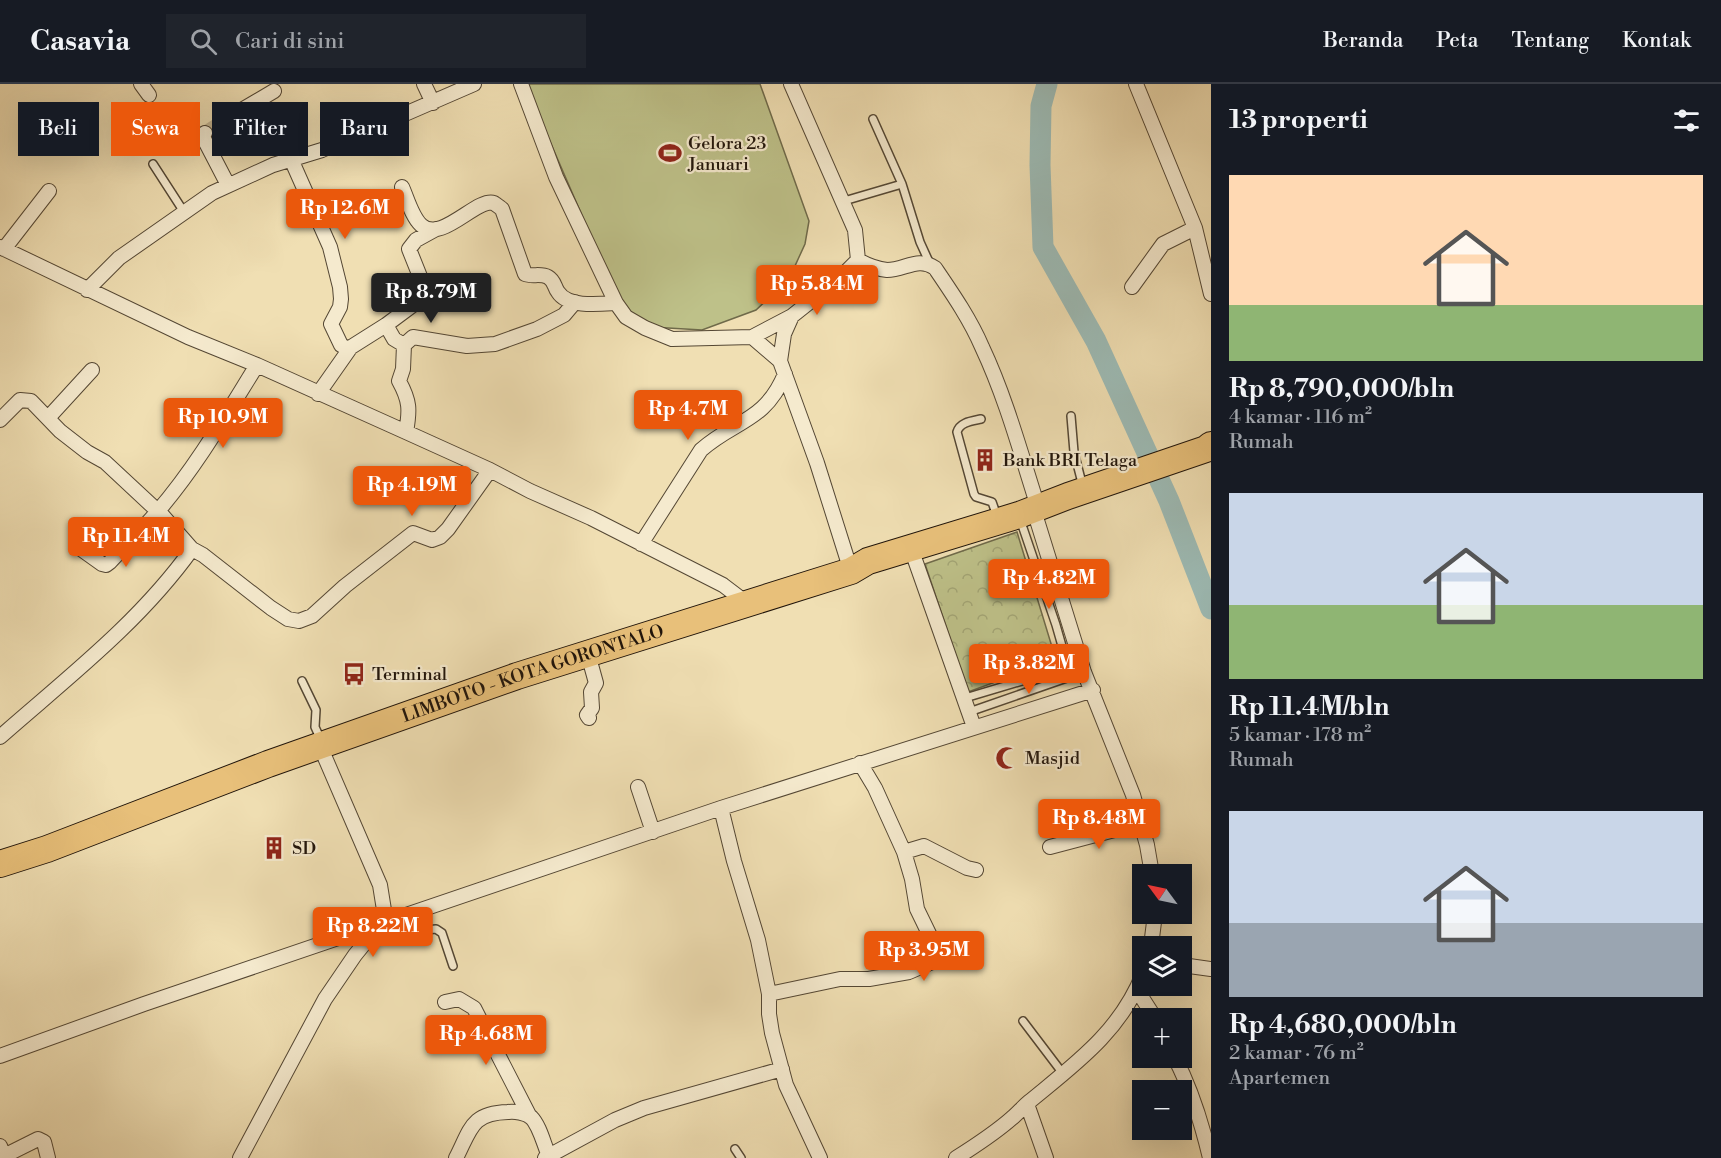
<!DOCTYPE html>
<html lang="id">
<head>
<meta charset="utf-8">
<style>
	:root { --surface:#171b24; --page:#20242c; --text:#f1f3f6; --muted:#9ea1a6; --line:#363941; --accent:#ea580c }
	body { margin:0; font-family:"Libre Bodoni",serif; background:var(--page); color:var(--text); height:100vh; display:flex; flex-direction:column; font-size:22px; white-space:nowrap }
	* { box-sizing:border-box; margin:0 }
	p { font-size:20px; color:var(--muted) }
	.icon { flex:none; width:33px; height:33px; fill:none; stroke:currentColor; stroke-width:2; stroke-linecap:round; stroke-linejoin:round }
	.map { position:relative; flex:1; overflow:hidden }
	.panel { display:flex; flex-direction:column; background:var(--surface); width:510px }
	.panel>* { flex:none }
	.hud { position:absolute; left:18px; top:18px; width:570px; height:54px; display:flex; gap:12px }
	.needle { width:39px; rotate:303deg }
	.tools { position:absolute; left:1132px; top:780px; display:grid; gap:12px }
	.tools a { display:grid; place-items:center; width:60px; height:60px; border-radius:0px; background:var(--surface); box-shadow:0 6px 24px #0002; font-size:30px }
	.price { position:absolute; translate:-50% -51px; padding:0 14px; border-radius:6px; background:var(--accent); color:#fff; font-size:20px; line-height:39px; filter:drop-shadow(0 2px 3px #0008) }
	.price::after { content:''; position:absolute; left:50%; top:36px; width:18px; height:14px; margin-left:-9px; background:inherit; clip-path:polygon(0 0,100% 0,50% 100%) }
	.price.current { background:#222; color:#fff }
	ul { padding:0; list-style:none }
	li { display:grid; align-content:center; gap:12px; height:318px; padding:0 18px }
	li span { display:grid; place-items:center; height:186px; border-radius:0px; color:#555 }
	li>.icon { margin-inline-start:auto }
	span .icon { width:108px; height:108px; fill:#fffc; stroke-width:1 }
	li b { font-size:26px }
	h2 { display:flex; justify-content:space-between; align-items:center; height:72px; padding:0 18px; font-size:26px }
	.chip { padding:0 21px; border-radius:0px; background:var(--surface); box-shadow:0 6px 24px #0002; font-size:21px; line-height:54px }
	.chip.current { background:var(--accent); color:#fff }
	header { display:flex; align-items:center; gap:36px; box-sizing:border-box; height:84px; padding:0 30px; background:var(--surface); border-bottom:2px solid var(--line) }
	header strong { font-size:28px }
	nav { display:flex; gap:33px; margin-inline-start:auto; font-size:21px }
	.search { width:420px; height:54px; background:var(--page); display:flex; align-items:center; gap:15px; box-sizing:border-box; padding:0 21px; border-radius:0px; color:var(--muted); font-size:22px }
	main { display:flex; flex:1; min-height:0 }
	.map>svg:first-child { display:block }
</style>
</head>
<body>
<header>
<strong>Casavia</strong>
<div class="search"><svg class="icon" aria-label="search" viewBox="0 0 24 24"><circle cx="10" cy="10" r="6"/><path d="M15 15l6 6"/></svg>Cari di sini</div>
<nav><a>Beranda</a><a>Peta</a><a>Tentang</a><a>Kontak</a></nav>
</header>
<main>
<div class="map">
<svg width="1211" height="1074" viewBox="0 0 1211 1074">
	<defs>
		<pattern id="forest-crowns" width="20" height="18" patternUnits="userSpaceOnUse" patternTransform="scale(1.5)"><rect width="20" height="18" fill="#bec189"/><path d="M2 6a3 3 0 1 1 6 0M12 15a3 3 0 1 1 6 0" fill="none" stroke="#a3a575"/></pattern>
	</defs>
	<rect width="100%" height="100%" fill="#f0dfb3"/>
	<filter id="stains"><feTurbulence type="fractalNoise" baseFrequency=".00333" numOctaves="4"/><feColorMatrix values="0 0 0 0 .2 0 0 0 0 .09 0 0 0 0 .02 0 0 0 .5 -.17"/></filter>
	<radialGradient id="worn" r=".72"><stop offset=".6" stop-color="#630" stop-opacity="0"/><stop offset="1" stop-color="#630" stop-opacity=".3"/></radialGradient>
	<path fill="url(#forest-crowns)" stroke="#6f6a4a" stroke-width="1.5" d="M 1017,448 L 1056,576 L 968,608 L 925,480 Z"/>
	<path fill="#bec189" stroke="#6f6a4a" stroke-width="1.5" d="M 525,0 L 760,0 L 809,137 L 805,160 L 789,195 L 756,226 L 702,246 L 651,243 L 623,226 Z"/>
	<g fill="none" stroke-linecap="round" stroke-linejoin="round">
		<path stroke="#9dbbb5" stroke-width="21" d="M 1047,0 L 1041,22 L 1040,81 L 1043,163 L 1096,257 L 1169,417 L 1211,525"/>
		<path stroke="#c6b691" stroke-width="14" stroke-dasharray="14 7" stroke-linecap="butt" d="M 205,49 L 223,37"/>
		<g stroke="#544734" stroke-width="10">
			<path id="lane" d="M 153,80 L 184,128
				M 902,100 L 920,158 L 930,180
				M 844,117 L 902,100 L 873,35
				M 1071,332 L 1074,368 L 1083,403
				M 981,335 C 972,337 960,338 957,348 L 974,410 L 976,413 L 992,418 L 997,432
				M 1021,438 L 1056,541 L 1068,583
				M 302,597 L 316,626 L 315,643 L 321,656
				M 965,614 L 1082,579
				M 969,628 L 1084,588
				M 402,832 L 410,845 L 415,847 L 436,845 L 442,849 L 453,882
				M 1023,937 L 1064,991
				M 735,1065 L 741,1074"/>
		</g>
		<g stroke="#544734" stroke-width="16">
			<path id="street" d="M 141,0 L 149,11
				M 424,0 L 433,19
				M 521,0 L 556,93 L 616,219 L 626,233 L 645,244 L 672,255 L 752,253 L 780,277 L 817,379 L 851,487
				M 791,0 L 855,146 L 858,176 C 867,181 877,185 887,186 C 905,186 918,172 935,184 C 952,209 970,235 982,263 C 1006,314 1021,370 1038,423
				M 1136,0 L 1195,144
				M 223,37 L 274,7
				M 205,49 L 202,51 L 228,101
				M 291,75 L 330,163 L 340,203 L 341,215 L 340,223 L 331,240 L 341,261 L 348,265 L 386,241 L 394,255 L 404,261
				M 402,103 C 407,114 412,133 421,141 C 441,160 477,113 494,119 C 495,120 501,124 502,125 L 525,190 C 532,193 541,189 548,193 C 555,197 554,203 558,208 C 568,224 600,220 616,219
				M 0,163 L 188,253 L 257,281 L 406,348 L 490,386 L 530,407 L 591,434 L 723,501 L 748,520
				M 4,165 L 49,107
				M 1132,203 L 1163,160 L 1195,144 L 1211,210
				M 87,206 L 119,174 L 212,109 L 273,81 L 322,66 L 474,0
				M 386,241 L 425,212 L 425,205 L 409,165 L 416,156 L 436,145
				M 752,253 L 792,232 L 841,193 L 858,176
				M 780,277 L 784,250 L 792,232
				M 318,310 L 351,263
				M 48,334 L 92,286
				M 0,336 L 20,316 L 31,317 L 60,347 L 87,368 L 105,378 L 163,432 L 192,465 L 203,471 L 271,524 L 288,535 L 299,537 L 312,532 L 345,502 L 413,449 L 432,456 L 440,453 L 448,445 L 490,386
				M 406,348 C 410,326 410,317 399,297 L 403,285 L 404,261 L 413,253 L 467,262 L 495,260 L 537,245 L 564,231 L 575,218
				M 1036,433 L 1084,588 L 1133,711 L 1147,761 L 1152,790
				M 641,460 L 701,366 C 735,336 765,338 785,290
				M 81,465 L 102,480 L 106,481 L 110,478 C 126,461 143,445 158,427 C 196,383 226,331 257,281
				M 914,473 L 974,643
				M 588,570 L 596,599 L 591,608 L 592,624 L 587,631 L 589,634
				M 0,653 C 67,594 139,539 192,465
				M 860,679 L 875,704 L 904,768 L 924,762 L 967,784 L 976,786
				M 638,703 L 653,748
				M 721,724 L 734,777 L 758,856 L 769,910 L 769,930 L 772,949 L 786,1001 L 820,1074
				M 1050,763 L 1141,739
				M 1151,862 L 1155,830
				M 1182,881 L 1211,885
				M 1137,906 L 1155,934
				M 769,910 L 840,895 L 869,895 L 909,888 L 930,879 L 936,872 L 934,860 L 917,825 L 912,795 L 904,768
				M 445,918 L 459,915 L 474,924 L 530,1033
				M 0,972 L 144,920 L 721,724 L 1093,606
				M 1175,974 C 1191,1005 1202,1040 1210,1074
				M 1027,1020 L 1046,1074
				M 0,1062 L 4,1072 L 38,1055 L 44,1058 L 48,1074
				M 240,1074 L 325,915 L 355,871 L 381,839 L 384,826 L 380,801 L 320,662
				M 456,1074 C 471,1045 471,1029 508,1028 C 515,1027 525,1029 531,1033 C 540,1042 544,1061 549,1072
				M 545,1074 L 615,1036 L 644,1024 L 782,985
				M 956,1074 C 975,1062 995,1049 1012,1034 C 1018,1029 1023,1023 1029,1018 C 1075,980 1120,948 1143,890"/>
		</g>
		<g stroke="#20140a" stroke-width="28">
			<g id="highway">
				<path id="s1" d="M 0,780 L 47,765 L 268,680 L 517,592 L 851,487 L 868,477 L 1019,431 L 1068,412 L 1206,365 L 1211,361"/>
			</g>
		</g>
		<use href="#lane" stroke="#f5eace" stroke-width="7"/>
		<use href="#street" stroke="#f5eace" stroke-width="14"/>
		<use href="#highway" stroke="#e8c07a" stroke-width="26"/>
	</g>
	<defs>
		<g id="stadium-bare" transform="scale(1.8)"><path d="M0-5a6.5 5 0 1 0 0 10a6.5 5 0 1 0 0-10ZM-3.5-1.8h7v3.6h-7Z" fill="#8f2418" stroke="#f5eace" stroke-width="2.5" paint-order="stroke"/></g>
		<g id="building-bare" transform="scale(1.8)"><path d="M-4-6H4V6H1V3H-1V6H-4ZM-2.5-4.3h1.7v1.8h-1.7ZM.8-4.3h1.7v1.8H.8ZM-2.5-1h1.7V.8h-1.7ZM.8-1h1.7V.8H.8Z" fill="#8f2418" stroke="#f5eace" stroke-width="2.5" paint-order="stroke"/></g>
		<g id="bus-bare" transform="scale(1.8)"><path d="M-5-6H5V4H4V6H2V4H-2V6H-4V4H-5ZM-3.5-4V0h7V-4ZM-3.5 1.2v1.5H-2V1.2ZM2 1.2v1.5H3.5V1.2Z" fill="#8f2418" stroke="#f5eace" stroke-width="2.5" paint-order="stroke"/></g>
		<g id="mosque-bare" transform="scale(1.8)"><path d="M3.5-4.9A6 6 0 1 0 3.5 4.9A5 5 0 1 1 3.5-4.9Z" fill="#8f2418" stroke="#f5eace" stroke-width="2.5" paint-order="stroke"/></g>
	</defs>
	<g fill-rule="evenodd">
		<use href="#stadium-bare" x="670" y="69"/>
		<use href="#building-bare" x="985" y="376"/>
		<use href="#bus-bare" x="354" y="590"/>
		<use href="#mosque-bare" x="1007" y="674"/>
		<use href="#building-bare" x="274" y="764"/>
	</g>
	<g text-anchor="middle" dominant-baseline="central" stroke-width="4.5" stroke-linejoin="round" paint-order="stroke">
		<g font-size="18" fill="#20140a" stroke="#f5eace" text-anchor="start">
			<text x="688" y="59">Gelora 23<tspan x="688" dy="21">Januari</tspan></text>
			<text x="1003" y="376">Bank BRI Telaga</text>
			<text x="372" y="590">Terminal</text>
			<text x="1025" y="674">Masjid</text>
			<text x="292" y="764">SD</text>
		</g>
		<g font-size="18" fill="#20140a" stroke="#f5eace">
			<text stroke="none"><textPath href="#s1" startOffset="566">LIMBOTO - KOTA GORONTALO</textPath></text>
		</g>
	</g>
	<rect width="100%" height="100%" filter="url(#stains)"/>
	<rect width="100%" height="100%" fill="url(#worn)"/>
</svg>
<div class="tools">
<a><svg class="needle" viewBox="-14 -14 28 28"><path d="M0-13l5 13h-10z" fill="#e53935"/><path d="M0 13l5-13h-10z" fill="#9ea1a6"/></svg></a>
<a><svg class="icon" aria-label="layers" viewBox="0 0 24 24"><path d="M12 4l9 5-9 5-9-5zM3 14l9 5 9-5"/></svg></a>
<a>+</a>
<a>−</a>
</div>
<b class="price" style="left:345px;top:156px">Rp 12.6M</b>
<b class="price" style="left:817px;top:232px">Rp 5.84M</b>
<b class="price current" style="left:431px;top:240px">Rp 8.79M</b>
<b class="price" style="left:688px;top:357px">Rp 4.7M</b>
<b class="price" style="left:223px;top:365px">Rp 10.9M</b>
<b class="price" style="left:412px;top:433px">Rp 4.19M</b>
<b class="price" style="left:126px;top:484px">Rp 11.4M</b>
<b class="price" style="left:1049px;top:526px">Rp 4.82M</b>
<b class="price" style="left:1029px;top:611px">Rp 3.82M</b>
<b class="price" style="left:1099px;top:766px">Rp 8.48M</b>
<b class="price" style="left:373px;top:874px">Rp 8.22M</b>
<b class="price" style="left:924px;top:898px">Rp 3.95M</b>
<b class="price" style="left:486px;top:982px">Rp 4.68M</b>
<div class="hud">
<a class="chip">Beli</a>
<a class="chip current">Sewa</a>
<a class="chip">Filter</a>
<a class="chip">Baru</a>
</div>
</div>
<section class="panel">
<h2>13 properti<svg class="icon" aria-label="filters" viewBox="0 0 24 24"><path d="M4 7h16M4 17h16"/><circle cx="9" cy="7" r="2"/><circle cx="15" cy="17" r="2"/></svg></h2>
<ul>
<li><span style="background:linear-gradient(#ffd9b3 70%,#8fb573 0)"><svg class="icon" aria-label="home" viewBox="0 0 24 24"><path d="M3 11l9-7 9 7M6 9v11h12V9"/></svg></span><div><b>Rp 8,790,000/bln</b><p>4 kamar · 116 m²</p><p>Rumah</p></div></li>
<li><span style="background:linear-gradient(#c9d6e8 60%,#8fb573 0)"><svg class="icon" aria-label="home" viewBox="0 0 24 24"><path d="M3 11l9-7 9 7M6 9v11h12V9"/></svg></span><div><b>Rp 11.4M/bln</b><p>5 kamar · 178 m²</p><p>Rumah</p></div></li>
<li><span style="background:linear-gradient(#c9d6e8 60%,#9aa5b1 0)"><svg class="icon" aria-label="home" viewBox="0 0 24 24"><path d="M3 11l9-7 9 7M6 9v11h12V9"/></svg></span><div><b>Rp 4,680,000/bln</b><p>2 kamar · 76 m²</p><p>Apartemen</p></div></li>
</ul>
</section>
</main>
</body>
</html>
